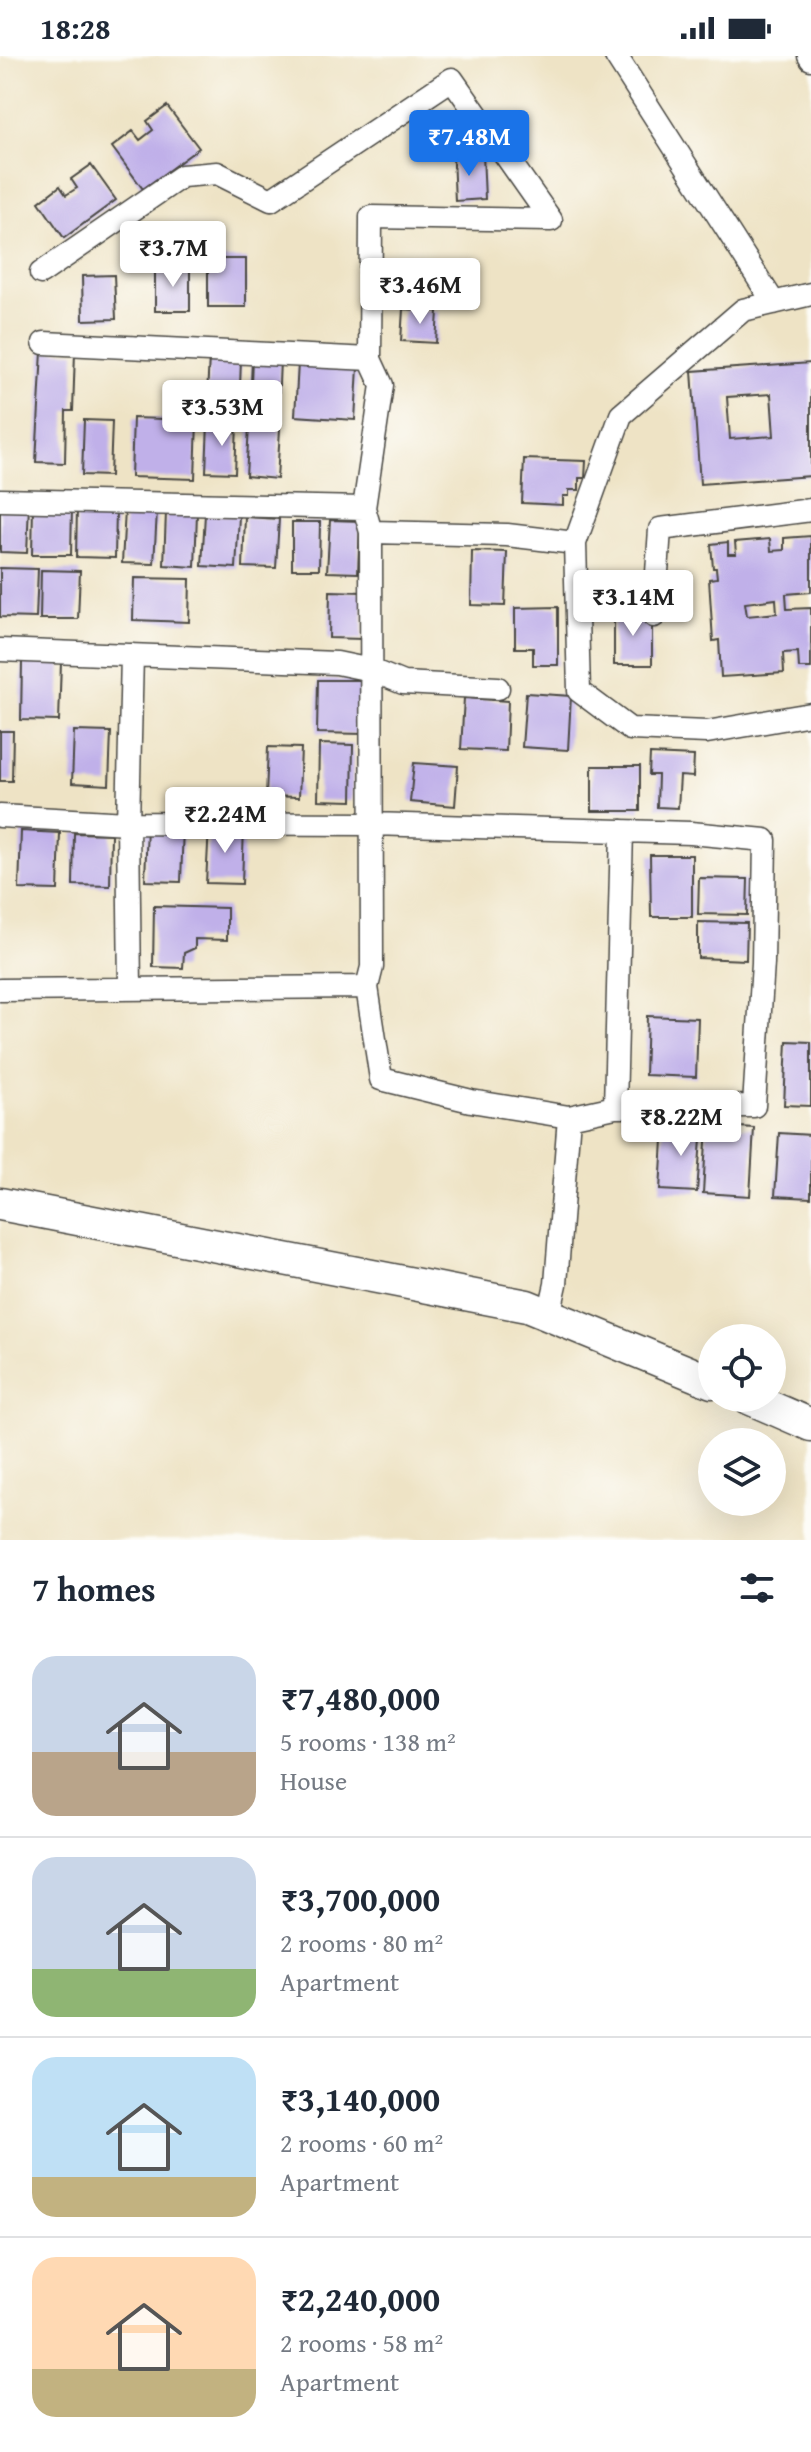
<!DOCTYPE html>
<html lang="en">
<head>
<meta charset="utf-8">
<style>
	:root { --surface:#fff; --page:#f6f6f7; --text:#1f2937; --muted:#747a83; --line:#e0e1e3; --accent:#1a73e8 }
	body { margin:0; font-family:"Gentium Book Plus",serif; background:var(--page); color:var(--text); height:100vh; display:flex; flex-direction:column; font-size:30px; white-space:nowrap }
	* { box-sizing:border-box; margin:0 }
	p { font-size:26px; color:var(--muted) }
	.icon { flex:none; width:44px; height:44px; fill:none; stroke:currentColor; stroke-width:2; stroke-linecap:round; stroke-linejoin:round }
	.map { position:relative; height:1484px; overflow:hidden }
	.sheet { display:flex; flex-direction:column; background:var(--surface); flex:1 }
	.sheet>* { flex:none }
	.tools { position:absolute; left:698px; top:1268px; display:grid; gap:16px }
	.tools a { display:grid; place-items:center; width:88px; height:88px; border-radius:50%; background:var(--surface); box-shadow:0 8px 32px #0002; font-size:40px }
	.price { position:absolute; translate:-50% -68px; padding:0 18px; border-radius:8px; background:#fff; color:#222; font-size:26px; line-height:52px; filter:drop-shadow(0 2px 4px #0008) }
	.price::after { content:''; position:absolute; left:50%; top:48px; width:24px; height:18px; margin-left:-12px; background:inherit; clip-path:polygon(0 0,100% 0,50% 100%) }
	.price.active { background:var(--accent); color:#fff }
	ul { padding:0; list-style:none }
	li { display:flex; align-items:center; gap:24px; height:200px; padding:0 32px }
	li+li { border-top:2px solid var(--line) }
	li span { display:grid; place-items:center; flex:none; width:224px; height:160px; border-radius:24px; color:#555 }
	li>.icon { margin-inline-start:auto }
	span .icon { width:96px; height:96px; fill:#fffc; stroke-width:1 }
	li b { font-size:34px }
	h2 { display:flex; justify-content:space-between; align-items:center; height:96px; padding:0 32px; font-size:34px }
	.status { display:flex; justify-content:space-between; align-items:center; height:56px; padding:0 40px; background:var(--surface); direction:ltr }
	.status svg { height:22px; fill:currentColor }
	.map>svg:first-child { display:block }
</style>
</head>
<body>
<div class="status"><b>18:28</b><svg viewBox="0 0 49 12"><path d="M0 12V9h3v3zM5 12V6h3v6zM10 12V3h3v9zM15 12V0h3v12zM26 1h20v11H26zM47 4h2v5h-2z"/></svg></div>
<div class="map">
<svg width="811" height="1484" viewBox="0 0 811 1484">
	<rect width="100%" height="100%" fill="#fdfcf7"/>
	<filter id="ink" filterUnits="userSpaceOnUse"><feTurbulence type="fractalNoise" baseFrequency=".0125" numOctaves="2"/><feDisplacementMap in="SourceGraphic" scale="16" xChannelSelector="R" yChannelSelector="G"/><feConvolveMatrix kernelMatrix="1 2 1 2 8 2 1 2 1" color-interpolation-filters="sRGB"/></filter>
	<filter id="wash" filterUnits="userSpaceOnUse"><feTurbulence type="fractalNoise" baseFrequency=".006" numOctaves="4" result="noise"/><feDisplacementMap in="SourceGraphic" scale="32" xChannelSelector="R" yChannelSelector="G"/><feGaussianBlur stdDeviation="1.8" result="paint"/><feColorMatrix in="noise" values="0 0 0 0 0 0 0 0 0 0 0 0 0 0 0 0 0 1.4 0 .05"/><feComposite in="paint" operator="in"/></filter>
	<g filter="url(#wash)">
		<rect width="100%" height="100%" fill="#eee3c5"/>
		<g id="blocks">
			<path fill="#c0b0e9" fill-rule="evenodd" d="M 167,50 L 199,92 L 143,133 L 112,91 L 133,75 L 140,84 L 153,74 L 147,65 Z
				M 483,98 L 485,143 L 455,145 L 453,100 Z
				M 91,109 L 116,144 L 64,182 L 39,146 L 60,130 L 66,139 L 77,132 L 71,123 Z
				M 208,203 L 246,203 L 246,251 L 208,251 Z
				M 190,211 L 190,255 L 155,255 L 155,212 Z
				M 114,219 L 116,263 L 83,264 L 82,220 Z
				M 403,253 L 438,255 L 436,287 L 401,285 Z
				M 42,295 L 75,296 L 73,355 L 66,355 L 65,407 L 36,406 Z
				M 209,301 L 241,303 L 239,359 L 206,358 Z
				M 252,303 L 280,304 L 278,353 L 250,352 Z
				M 298,307 L 358,311 L 355,364 L 295,360 Z
				M 811,307 L 811,420 L 700,428 L 692,315 ZM 771,338 L 774,380 L 730,383 L 727,341 Z
				M 133,362 L 197,364 L 195,423 L 131,421 Z
				M 84,364 L 112,365 L 110,420 L 82,419 Z
				M 208,367 L 237,368 L 235,417 L 206,416 Z
				M 249,371 L 280,373 L 277,423 L 246,420 Z
				M 524,403 L 586,405 L 585,422 L 579,422 L 579,434 L 569,434 L 569,440 L 563,440 L 563,449 L 522,447 Z
				M 0,448 L 29,448 L 27,497 L 0,496 Z
				M 33,450 L 72,451 L 71,499 L 32,499 Z
				M 77,452 L 116,453 L 115,502 L 76,501 Z
				M 125,454 L 157,455 L 154,508 L 122,507 Z
				M 166,456 L 197,457 L 195,511 L 164,509 Z
				M 205,458 L 239,460 L 236,512 L 202,510 Z
				M 245,461 L 279,463 L 276,512 L 243,511 Z
				M 330,464 L 360,465 L 358,517 L 327,516 Z
				M 292,466 L 320,466 L 319,513 L 292,513 Z
				M 811,480 L 811,536 L 786,538 L 787,553 L 811,552 L 811,612 L 799,612 L 798,596 L 783,597 L 784,617 L 721,621 L 719,584 L 713,585 L 709,523 L 717,522 L 716,512 L 713,512 L 711,488 L 728,486 L 728,498 L 736,498 L 735,486 L 770,483 L 771,495 L 784,494 L 784,482 ZM 776,543 L 777,557 L 747,560 L 745,547 Z
				M 472,495 L 507,496 L 505,550 L 471,549 Z
				M 0,512 L 38,513 L 36,562 L 0,561 Z
				M 41,514 L 80,515 L 78,563 L 40,563 Z
				M 134,522 L 190,523 L 189,566 L 133,564 Z
				M 330,535 L 363,536 L 362,583 L 329,582 Z
				M 558,551 L 558,609 L 533,609 L 533,592 L 515,592 L 515,552 Z
				M 614,556 L 652,556 L 652,609 L 614,609 Z
				M 22,605 L 61,606 L 59,665 L 21,664 Z
				M 318,624 L 364,624 L 364,678 L 317,677 Z
				M 526,637 L 571,640 L 568,694 L 522,691 Z
				M 464,642 L 508,645 L 506,695 L 461,693 Z
				M 0,675 L 13,675 L 12,725 L 0,725 Z
				M 74,675 L 111,676 L 109,729 L 72,727 Z
				M 319,688 L 353,689 L 352,745 L 318,744 Z
				M 268,691 L 301,692 L 299,741 L 266,740 Z
				M 650,698 L 694,700 L 693,721 L 680,720 L 678,752 L 657,751 L 658,719 L 649,719 Z
				M 414,707 L 458,710 L 455,750 L 410,746 Z
				M 592,710 L 640,710 L 640,755 L 592,755 Z
				M 147,769 L 183,770 L 181,826 L 145,825 Z
				M 209,770 L 244,771 L 242,828 L 206,827 Z
				M 21,775 L 60,777 L 58,834 L 19,833 Z
				M 74,777 L 111,778 L 110,830 L 73,829 Z
				M 650,799 L 692,799 L 692,861 L 651,861 Z
				M 699,822 L 748,823 L 747,859 L 698,858 Z
				M 154,850 L 227,852 L 227,884 L 195,883 L 195,892 L 184,897 L 183,912 L 153,911 Z
				M 698,866 L 747,867 L 746,904 L 698,902 Z
				M 647,960 L 698,962 L 696,1021 L 645,1019 Z
				M 787,985 L 811,986 L 811,1050 L 784,1049 Z
				M 664,1067 L 702,1070 L 697,1136 L 660,1134 Z
				M 707,1069 L 754,1072 L 750,1140 L 703,1137 Z
				M 779,1077 L 811,1079 L 811,1142 L 775,1140 Z"/>
		</g>
	</g>
	<g filter="url(#ink)">
		<use href="#blocks" fill-opacity="0" stroke="#484742" stroke-width="2"/>
		<g fill="none" stroke-linecap="round" stroke-linejoin="round">
			<g stroke="#484742" stroke-width="25">
				<path id="street" d="M 616,0 L 774,247
					M 809,0 L 811,3
					M 41,217 L 182,120 L 217,117 L 271,144 L 452,23 L 551,164 L 371,161 L 370,303
					M 811,238 L 743,254 L 621,359 L 575,487 L 579,635 L 630,673 L 707,676 L 811,658
					M 0,444 L 364,452
					M 371,476 L 507,479 L 575,487
					M 654,560 L 660,473 L 811,454
					M 0,594 L 337,607 L 371,614 L 403,627 L 498,632
					M 0,760 L 128,767 L 371,768 L 691,777 L 765,784 L 763,907 L 754,1050 L 615,1051 L 569,1061 L 471,1045 L 381,1023 L 367,931
					M 130,933 L 128,767 L 132,599
					M 0,934 L 367,931 L 372,911 L 371,476 L 364,452 L 382,329 L 370,303 L 44,287
					M 615,1051 L 622,775
					M 549,1259 L 556,1228 L 569,1061"/>
			</g>
			<g stroke="#484742" stroke-width="35">
				<path id="secondary" d="M 0,1148 L 527,1250 L 712,1326
					M 749,1342 L 811,1369"/>
			</g>
			<use href="#street" stroke="#fff" stroke-width="22"/>
			<use href="#secondary" stroke="#fff" stroke-width="32"/>
		</g>
	</g>
</svg>
<div class="tools">
<a><svg class="icon" aria-label="locate" viewBox="0 0 24 24"><circle cx="12" cy="12" r="6"/><path d="M12 2v4M12 18v4M2 12h4M18 12h4"/></svg></a>
<a><svg class="icon" aria-label="layers" viewBox="0 0 24 24"><path d="M12 4l9 5-9 5-9-5zM3 14l9 5 9-5"/></svg></a>
</div>
<b class="price active" style="left:469px;top:122px">₹7.48M</b>
<b class="price" style="left:173px;top:233px">₹3.7M</b>
<b class="price" style="left:420px;top:270px">₹3.46M</b>
<b class="price" style="left:222px;top:392px">₹3.53M</b>
<b class="price" style="left:633px;top:582px">₹3.14M</b>
<b class="price" style="left:225px;top:799px">₹2.24M</b>
<b class="price" style="left:681px;top:1102px">₹8.22M</b>
</div>
<section class="sheet">
<h2>7 homes<svg class="icon" aria-label="filters" viewBox="0 0 24 24"><path d="M4 7h16M4 17h16"/><circle cx="9" cy="7" r="2"/><circle cx="15" cy="17" r="2"/></svg></h2>
<ul>
<li><span style="background:linear-gradient(#c9d6e8 60%,#b9a48a 0)"><svg class="icon" aria-label="home" viewBox="0 0 24 24"><path d="M3 11l9-7 9 7M6 9v11h12V9"/></svg></span><div><b>₹7,480,000</b><p>5 rooms · 138 m²</p><p>House</p></div></li>
<li><span style="background:linear-gradient(#c9d6e8 70%,#8fb573 0)"><svg class="icon" aria-label="home" viewBox="0 0 24 24"><path d="M3 11l9-7 9 7M6 9v11h12V9"/></svg></span><div><b>₹3,700,000</b><p>2 rooms · 80 m²</p><p>Apartment</p></div></li>
<li><span style="background:linear-gradient(#bfe0f5 75%,#c2b280 0)"><svg class="icon" aria-label="home" viewBox="0 0 24 24"><path d="M3 11l9-7 9 7M6 9v11h12V9"/></svg></span><div><b>₹3,140,000</b><p>2 rooms · 60 m²</p><p>Apartment</p></div></li>
<li><span style="background:linear-gradient(#ffd9b3 70%,#c2b280 0)"><svg class="icon" aria-label="home" viewBox="0 0 24 24"><path d="M3 11l9-7 9 7M6 9v11h12V9"/></svg></span><div><b>₹2,240,000</b><p>2 rooms · 58 m²</p><p>Apartment</p></div></li>
</ul>
</section>
</body>
</html>
